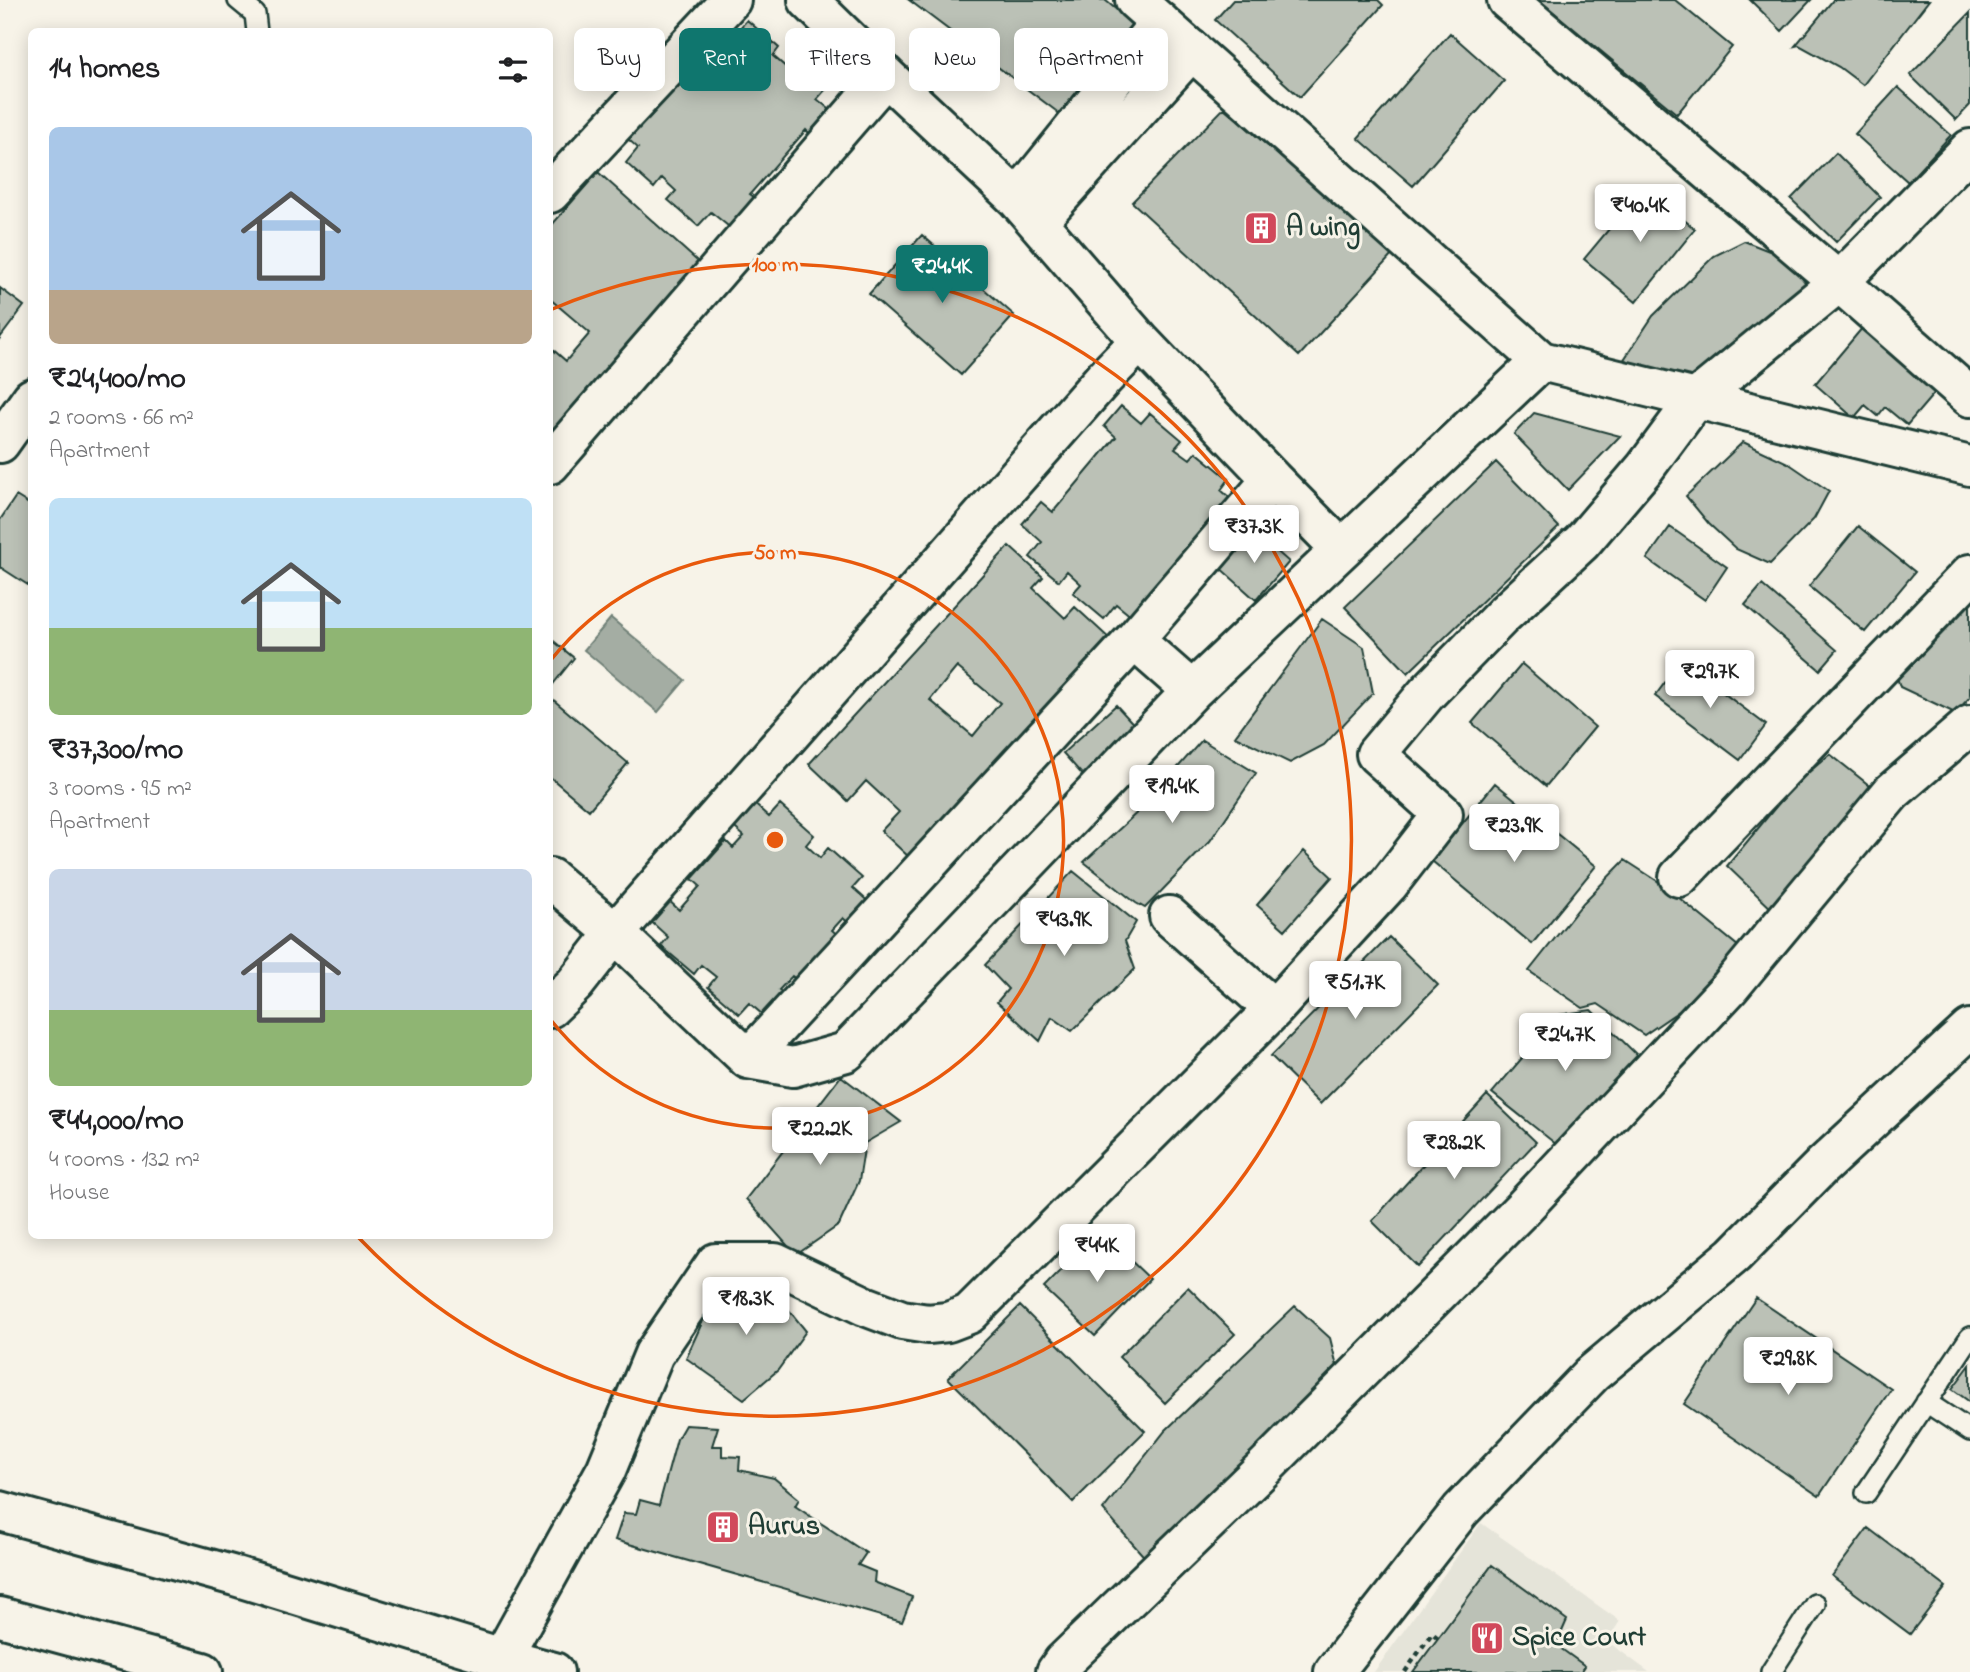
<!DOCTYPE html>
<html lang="en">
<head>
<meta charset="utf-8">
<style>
	:root { --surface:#fff; --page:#f6f6f6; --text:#202124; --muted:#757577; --accent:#0f766e }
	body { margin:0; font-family:"Indie Flower",sans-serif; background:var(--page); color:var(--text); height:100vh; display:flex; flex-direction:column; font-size:26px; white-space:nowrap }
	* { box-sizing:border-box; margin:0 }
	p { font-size:23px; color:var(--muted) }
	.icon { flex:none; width:38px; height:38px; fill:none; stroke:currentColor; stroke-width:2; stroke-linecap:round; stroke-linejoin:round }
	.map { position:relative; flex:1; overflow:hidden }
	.details { position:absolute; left:28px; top:28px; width:525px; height:1211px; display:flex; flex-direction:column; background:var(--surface); border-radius:10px; box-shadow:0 4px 18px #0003 }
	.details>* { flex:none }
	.top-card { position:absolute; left:574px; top:28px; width:665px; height:63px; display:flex; gap:14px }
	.price { position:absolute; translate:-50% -60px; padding:0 16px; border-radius:7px; background:#fff; color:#222; font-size:23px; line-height:46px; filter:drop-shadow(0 2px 4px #0008) }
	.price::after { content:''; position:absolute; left:50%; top:42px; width:21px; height:16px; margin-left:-10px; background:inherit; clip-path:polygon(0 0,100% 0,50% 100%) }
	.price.on { background:var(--accent); color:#fff }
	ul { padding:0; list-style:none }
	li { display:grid; align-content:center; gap:14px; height:371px; padding:0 21px }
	li span { display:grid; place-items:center; height:217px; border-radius:10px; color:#555 }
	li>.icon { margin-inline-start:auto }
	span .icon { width:126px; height:126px; fill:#fffc; stroke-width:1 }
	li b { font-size:30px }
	h2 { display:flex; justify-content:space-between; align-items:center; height:84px; padding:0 21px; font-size:30px }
	.chip { padding:0 24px; border-radius:10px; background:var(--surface); box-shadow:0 4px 18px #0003; font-size:24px; line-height:63px }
	.chip.on { background:var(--accent); color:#fff }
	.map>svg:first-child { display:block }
</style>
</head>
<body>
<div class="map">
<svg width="1970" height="1672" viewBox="0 0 1970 1672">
	<rect width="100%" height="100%" fill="#f7f3e8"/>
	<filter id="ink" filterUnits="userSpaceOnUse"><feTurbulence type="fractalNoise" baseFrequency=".0143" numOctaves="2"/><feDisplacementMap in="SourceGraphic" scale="14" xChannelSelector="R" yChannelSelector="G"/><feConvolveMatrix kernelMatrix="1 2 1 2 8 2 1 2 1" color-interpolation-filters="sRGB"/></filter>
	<g filter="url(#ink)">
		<path fill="#e5e4d9" d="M 1481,1523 L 1620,1621 L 1607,1641 L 1649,1672 L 1374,1672 Z"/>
		<path fill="#a4ada3" stroke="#6f8077" stroke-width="2" d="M 611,618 L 685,680 L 658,712 L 584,650 Z"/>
		<path fill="#bbc1b6" stroke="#1f3d34" stroke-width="2" fill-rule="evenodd" d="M 909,0 L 1105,0 L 1138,28 L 1064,117 Z
			M 1233,0 L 1378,0 L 1383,5 L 1300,97 L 1215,20 Z
			M 1539,0 L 1675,0 L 1732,47 L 1677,114 Z
			M 1750,0 L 1811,0 L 1782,31 Z
			M 1833,0 L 1929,0 L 1863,85 L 1839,67 L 1799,45 L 1795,46 Z
			M 1970,13 L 1970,105 L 1956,120 L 1910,75 Z
			M 719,14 L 738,30 L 747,20 L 779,48 L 773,56 L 787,68 L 794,60 L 826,89 L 817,99 L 834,113 L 813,137 L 806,130 L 750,194 L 758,200 L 733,230 L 711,212 L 698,226 L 668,200 L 676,191 L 662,178 L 654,188 L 626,163 L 638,148 L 618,130 L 637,108 L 649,118 L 713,44 Z
			M 1450,33 L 1504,81 L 1413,186 L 1358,138 Z
			M 1898,87 L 1951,135 L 1908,182 L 1855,134 Z
			M 1224,108 L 1393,254 L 1299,356 L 1132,202 Z
			M 1836,153 L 1880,197 L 1836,242 L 1791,199 Z
			M 598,172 L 705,268 L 550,443 L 550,347 L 566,361 L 590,333 L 550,299 L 550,227 Z
			M 1644,187 L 1695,229 L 1636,302 L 1584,259 Z
			M 922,235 L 1014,315 L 961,375 L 869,294 Z
			M 1744,241 L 1787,258 L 1807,285 L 1692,387 L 1621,364 L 1653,316 L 1714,256 Z
			M 0,288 L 24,306 L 0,338 Z
			M 1863,327 L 1937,390 L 1907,425 L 1885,407 L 1878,416 L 1865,405 L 1854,418 L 1815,384 Z
			M 1121,406 L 1141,423 L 1150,413 L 1182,440 L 1175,448 L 1190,459 L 1196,452 L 1229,479 L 1221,490 L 1237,504 L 1217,528 L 1210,521 L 1155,586 L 1138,622 L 1116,604 L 1104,619 L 1073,593 L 1081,584 L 1067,571 L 1059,581 L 1030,557 L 1042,542 L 1022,524 L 1041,502 L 1053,512 L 1116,437 L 1104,426 Z
			M 1534,413 L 1620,436 L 1568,490 L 1514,434 Z
			M 1743,442 L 1788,463 L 1829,491 L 1814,519 L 1770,564 L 1736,549 L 1709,524 L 1686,496 Z
			M 1496,462 L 1559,527 L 1408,673 L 1345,607 Z
			M 16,496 L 32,506 L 31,587 L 0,567 L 0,520 Z
			M 1858,526 L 1915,572 L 1865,632 L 1809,586 Z
			M 1670,527 L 1727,567 L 1705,600 L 1647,559 Z
			M 1253,530 L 1289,562 L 1256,600 L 1219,567 Z
			M 1009,546 L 1043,577 L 1033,588 L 1065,618 L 1075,607 L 1111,640 L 910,858 L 881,831 L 899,812 L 866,781 L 848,801 L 809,764 ZM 957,667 L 1000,703 L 973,736 L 930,700 Z
			M 1762,585 L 1837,650 L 1820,670 L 1745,605 Z
			M 1970,585 L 1970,697 L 1955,713 L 1900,687 L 1896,674 Z
			M 1322,619 L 1364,647 L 1373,693 L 1324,745 L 1290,763 L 1235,736 Z
			M 550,638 L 574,658 L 550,688 Z
			M 1681,661 L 1766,725 L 1740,760 L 1655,696 Z
			M 1522,664 L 1595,727 L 1546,786 L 1472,723 Z
			M 550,697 L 628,763 L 589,810 L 550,777 Z
			M 1116,705 L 1140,731 L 1087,780 L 1063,753 Z
			M 1202,740 L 1256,773 L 1210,841 L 1145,908 L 1136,903 L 1084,862 L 1143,807 Z
			M 1830,754 L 1880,794 L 1779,916 L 1727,866 L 1793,786 Z
			M 1495,783 L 1596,866 L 1532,944 L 1432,861 Z
			M 750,800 L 769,817 L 780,805 L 814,835 L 806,845 L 820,858 L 828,848 L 862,878 L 853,888 L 872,905 L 853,927 L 843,918 L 832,930 L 842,939 L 802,984 L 792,976 L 779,990 L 789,998 L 770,1021 L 749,1003 L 739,1014 L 708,987 L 716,977 L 701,965 L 694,974 L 661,946 L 668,937 L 646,917 L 665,897 L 679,910 L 700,886 L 692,879 L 726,841 L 733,848 L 744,836 L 729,823 Z
			M 1304,851 L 1332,877 L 1285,930 L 1257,905 Z
			M 1625,860 L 1662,884 L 1739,947 L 1698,998 L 1644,1035 L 1598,1004 L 1583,1008 L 1529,971 L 1583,903 Z
			M 1073,871 L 1136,922 L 1125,941 L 1135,969 L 1072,1031 L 1052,1017 L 1040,1041 L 997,1002 L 1008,989 L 985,965 Z
			M 1389,937 L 1438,985 L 1320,1104 L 1271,1056 Z
			M 1591,1010 L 1638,1056 L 1557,1145 L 1492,1093 L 1559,1015 Z
			M 841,1076 L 901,1122 L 865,1143 L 859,1181 L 839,1225 L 796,1255 L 746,1199 Z
			M 1487,1095 L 1536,1142 L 1418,1267 L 1372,1221 Z
			M 1100,1231 L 1150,1279 L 1095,1336 L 1044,1288 Z
			M 758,1272 L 806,1331 L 778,1370 L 744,1399 L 686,1358 L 707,1312 Z
			M 1188,1287 L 1235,1334 L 1165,1403 L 1119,1357 Z
			M 1756,1298 L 1891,1389 L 1819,1496 L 1684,1404 Z
			M 1020,1306 L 1145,1431 L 1073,1502 L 948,1378 Z
			M 1295,1306 L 1330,1338 L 1337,1366 L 1212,1493 L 1148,1561 L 1103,1510 L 1165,1431 Z
			M 1970,1365 L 1970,1402 L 1952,1389 Z
			M 685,1425 L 718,1427 L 712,1446 L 722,1446 L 722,1456 L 740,1457 L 739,1470 L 774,1478 L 799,1499 L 795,1506 L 866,1553 L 858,1565 L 875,1572 L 874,1582 L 912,1597 L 902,1622 L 615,1540 L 624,1513 L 636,1514 L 640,1500 L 659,1505 L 677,1439 Z
			M 1868,1528 L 1946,1587 L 1910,1634 L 1832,1576 Z
			M 1492,1565 L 1567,1620 L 1556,1645 L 1585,1666 L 1581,1672 L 1413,1672 Z"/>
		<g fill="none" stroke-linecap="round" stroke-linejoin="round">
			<g stroke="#1f3d34" stroke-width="24">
				<path id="service" d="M 238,0 L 255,14 L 257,32
					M 1926,1402 L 1970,1431
					M 1866,1493 L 1970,1337
					M 1771,1672 L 1815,1604"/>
			</g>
			<g stroke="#1f3d34" stroke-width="44">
				<path id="minor" d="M 808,0 L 886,76
					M 1507,0 L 1839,282 L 1970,397
					M 550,193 L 731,0
					M 1017,199 L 1160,22
					M 1037,222 L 1192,50
					M 0,443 L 32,398
					M 550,464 L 886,76 L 1017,199 L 1140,341 L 1104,378 L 615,933 L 575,984 L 550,1008
					M 1272,479 L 1341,549
					M 1134,640 L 1272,479 L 1140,341
					M 1679,877 L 1970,574
					M 550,878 L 615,933 L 748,1059 L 793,1067 L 846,1052 L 1192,691 L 1541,361
					M 1169,916 L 1274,1009
					M 748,1059 L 1134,640 L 1192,691
					M 498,1672 L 502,1658 L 606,1470 L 654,1354 L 716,1263 L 775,1263 L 865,1306 L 902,1320 L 928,1324 L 948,1322 L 969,1314 L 1274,1009 L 1388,885 L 1443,814 L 1376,754 L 1427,693 L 1504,614 L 1582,542 L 1645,468 L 1696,399 L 1839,282 L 1970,149
					M 1056,1672 L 1063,1662 L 1266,1466 L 1522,1209 L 1730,987 L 1892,792 L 1970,725
					M 1334,1672 L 1461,1510 L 1592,1374 L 1734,1255 L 1822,1166 L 1970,1029"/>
			</g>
			<g stroke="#1f3d34" stroke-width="44">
				<path id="tertiary" d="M 1135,0 L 1541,361 L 1970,466
					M 0,1511 L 235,1576 L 502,1658 L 554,1672"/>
			</g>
			<g stroke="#1f3d34" stroke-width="44">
				<path id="trunk" d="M 0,1617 L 203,1672"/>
			</g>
			<path stroke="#1f3d34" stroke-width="4.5" stroke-dasharray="5 5" stroke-linecap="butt" d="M 1405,1672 L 1432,1633 L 1438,1638"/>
			<use href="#service" stroke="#f7f3e8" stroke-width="19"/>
			<use href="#minor" stroke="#f7f3e8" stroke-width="38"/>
			<use href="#tertiary" stroke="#f7f3e8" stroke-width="38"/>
			<use href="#trunk" stroke="#f7f3e8" stroke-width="38"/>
		</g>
	</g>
	<g fill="none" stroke="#e8590c" stroke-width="3.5">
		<path d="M550 661A288 288 0 1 1 550 1019"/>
		<path d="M550 310A576 576 0 1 1 357 1236"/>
	</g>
	<defs>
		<g id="building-square" transform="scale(1.75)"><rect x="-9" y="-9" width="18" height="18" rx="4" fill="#d1495b" stroke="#f7f3e8"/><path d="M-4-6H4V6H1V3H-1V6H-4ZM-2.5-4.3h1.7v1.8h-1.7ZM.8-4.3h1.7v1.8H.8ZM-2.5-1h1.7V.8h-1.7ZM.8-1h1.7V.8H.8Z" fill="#fff"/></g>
		<g id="restaurant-square" transform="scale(1.75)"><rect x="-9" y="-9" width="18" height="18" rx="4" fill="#d1495b" stroke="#f7f3e8"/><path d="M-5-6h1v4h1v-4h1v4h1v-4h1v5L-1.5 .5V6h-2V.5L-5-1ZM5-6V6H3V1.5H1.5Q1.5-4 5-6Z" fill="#fff"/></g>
	</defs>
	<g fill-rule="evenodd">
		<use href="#building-square" x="1261" y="228"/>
		<use href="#building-square" x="723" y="1527"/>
		<use href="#restaurant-square" x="1487" y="1638"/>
	</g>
	<g text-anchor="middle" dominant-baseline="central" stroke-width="6" stroke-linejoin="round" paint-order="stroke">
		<g font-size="28" font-weight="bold" fill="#1f3d34" stroke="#f7f3e8" text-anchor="start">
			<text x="1286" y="228">A wing</text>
			<text x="748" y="1527">Aurus</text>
			<text x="1512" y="1638">Spice Court</text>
		</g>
	</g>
	<circle cx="775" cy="840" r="10" fill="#e8590c" stroke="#f7f3e8" stroke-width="3.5"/>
	<g font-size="21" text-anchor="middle" font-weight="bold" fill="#e8590c" stroke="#f7f3e8" stroke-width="6" stroke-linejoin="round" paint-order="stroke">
		<text x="775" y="271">100 m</text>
		<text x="775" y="559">50 m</text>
	</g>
</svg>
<b class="price" style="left:1640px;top:244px">₹40.4K</b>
<b class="price on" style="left:942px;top:305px">₹24.4K</b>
<b class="price" style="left:1254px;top:565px">₹37.3K</b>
<b class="price" style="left:1710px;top:710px">₹29.7K</b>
<b class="price" style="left:1172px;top:825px">₹19.4K</b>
<b class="price" style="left:1514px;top:864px">₹23.9K</b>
<b class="price" style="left:1064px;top:958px">₹43.9K</b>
<b class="price" style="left:1355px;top:1021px">₹51.7K</b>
<b class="price" style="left:1565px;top:1073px">₹24.7K</b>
<b class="price" style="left:820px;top:1167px">₹22.2K</b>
<b class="price" style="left:1454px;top:1181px">₹28.2K</b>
<b class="price" style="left:1097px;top:1284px">₹44K</b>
<b class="price" style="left:746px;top:1337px">₹18.3K</b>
<b class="price" style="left:1788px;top:1397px">₹29.8K</b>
<div class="top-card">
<a class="chip">Buy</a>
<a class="chip on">Rent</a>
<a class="chip">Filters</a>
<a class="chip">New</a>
<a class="chip">Apartment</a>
</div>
<section class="details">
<h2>14 homes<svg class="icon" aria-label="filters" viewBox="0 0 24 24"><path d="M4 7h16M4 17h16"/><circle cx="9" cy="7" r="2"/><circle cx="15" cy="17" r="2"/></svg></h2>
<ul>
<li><span style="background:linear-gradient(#a9c7e8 75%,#b9a48a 0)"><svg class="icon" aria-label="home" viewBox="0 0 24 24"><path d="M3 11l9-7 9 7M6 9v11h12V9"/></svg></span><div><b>₹24,400/mo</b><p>2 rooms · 66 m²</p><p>Apartment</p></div></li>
<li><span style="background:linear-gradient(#bfe0f5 60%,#8fb573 0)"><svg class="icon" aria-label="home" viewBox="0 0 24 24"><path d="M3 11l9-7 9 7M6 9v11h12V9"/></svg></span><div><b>₹37,300/mo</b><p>3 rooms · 95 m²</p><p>Apartment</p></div></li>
<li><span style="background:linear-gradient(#c9d6e8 65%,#8fb573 0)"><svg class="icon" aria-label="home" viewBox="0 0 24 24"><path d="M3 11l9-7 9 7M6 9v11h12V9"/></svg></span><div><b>₹44,000/mo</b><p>4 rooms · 132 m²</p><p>House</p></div></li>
</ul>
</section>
</div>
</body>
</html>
